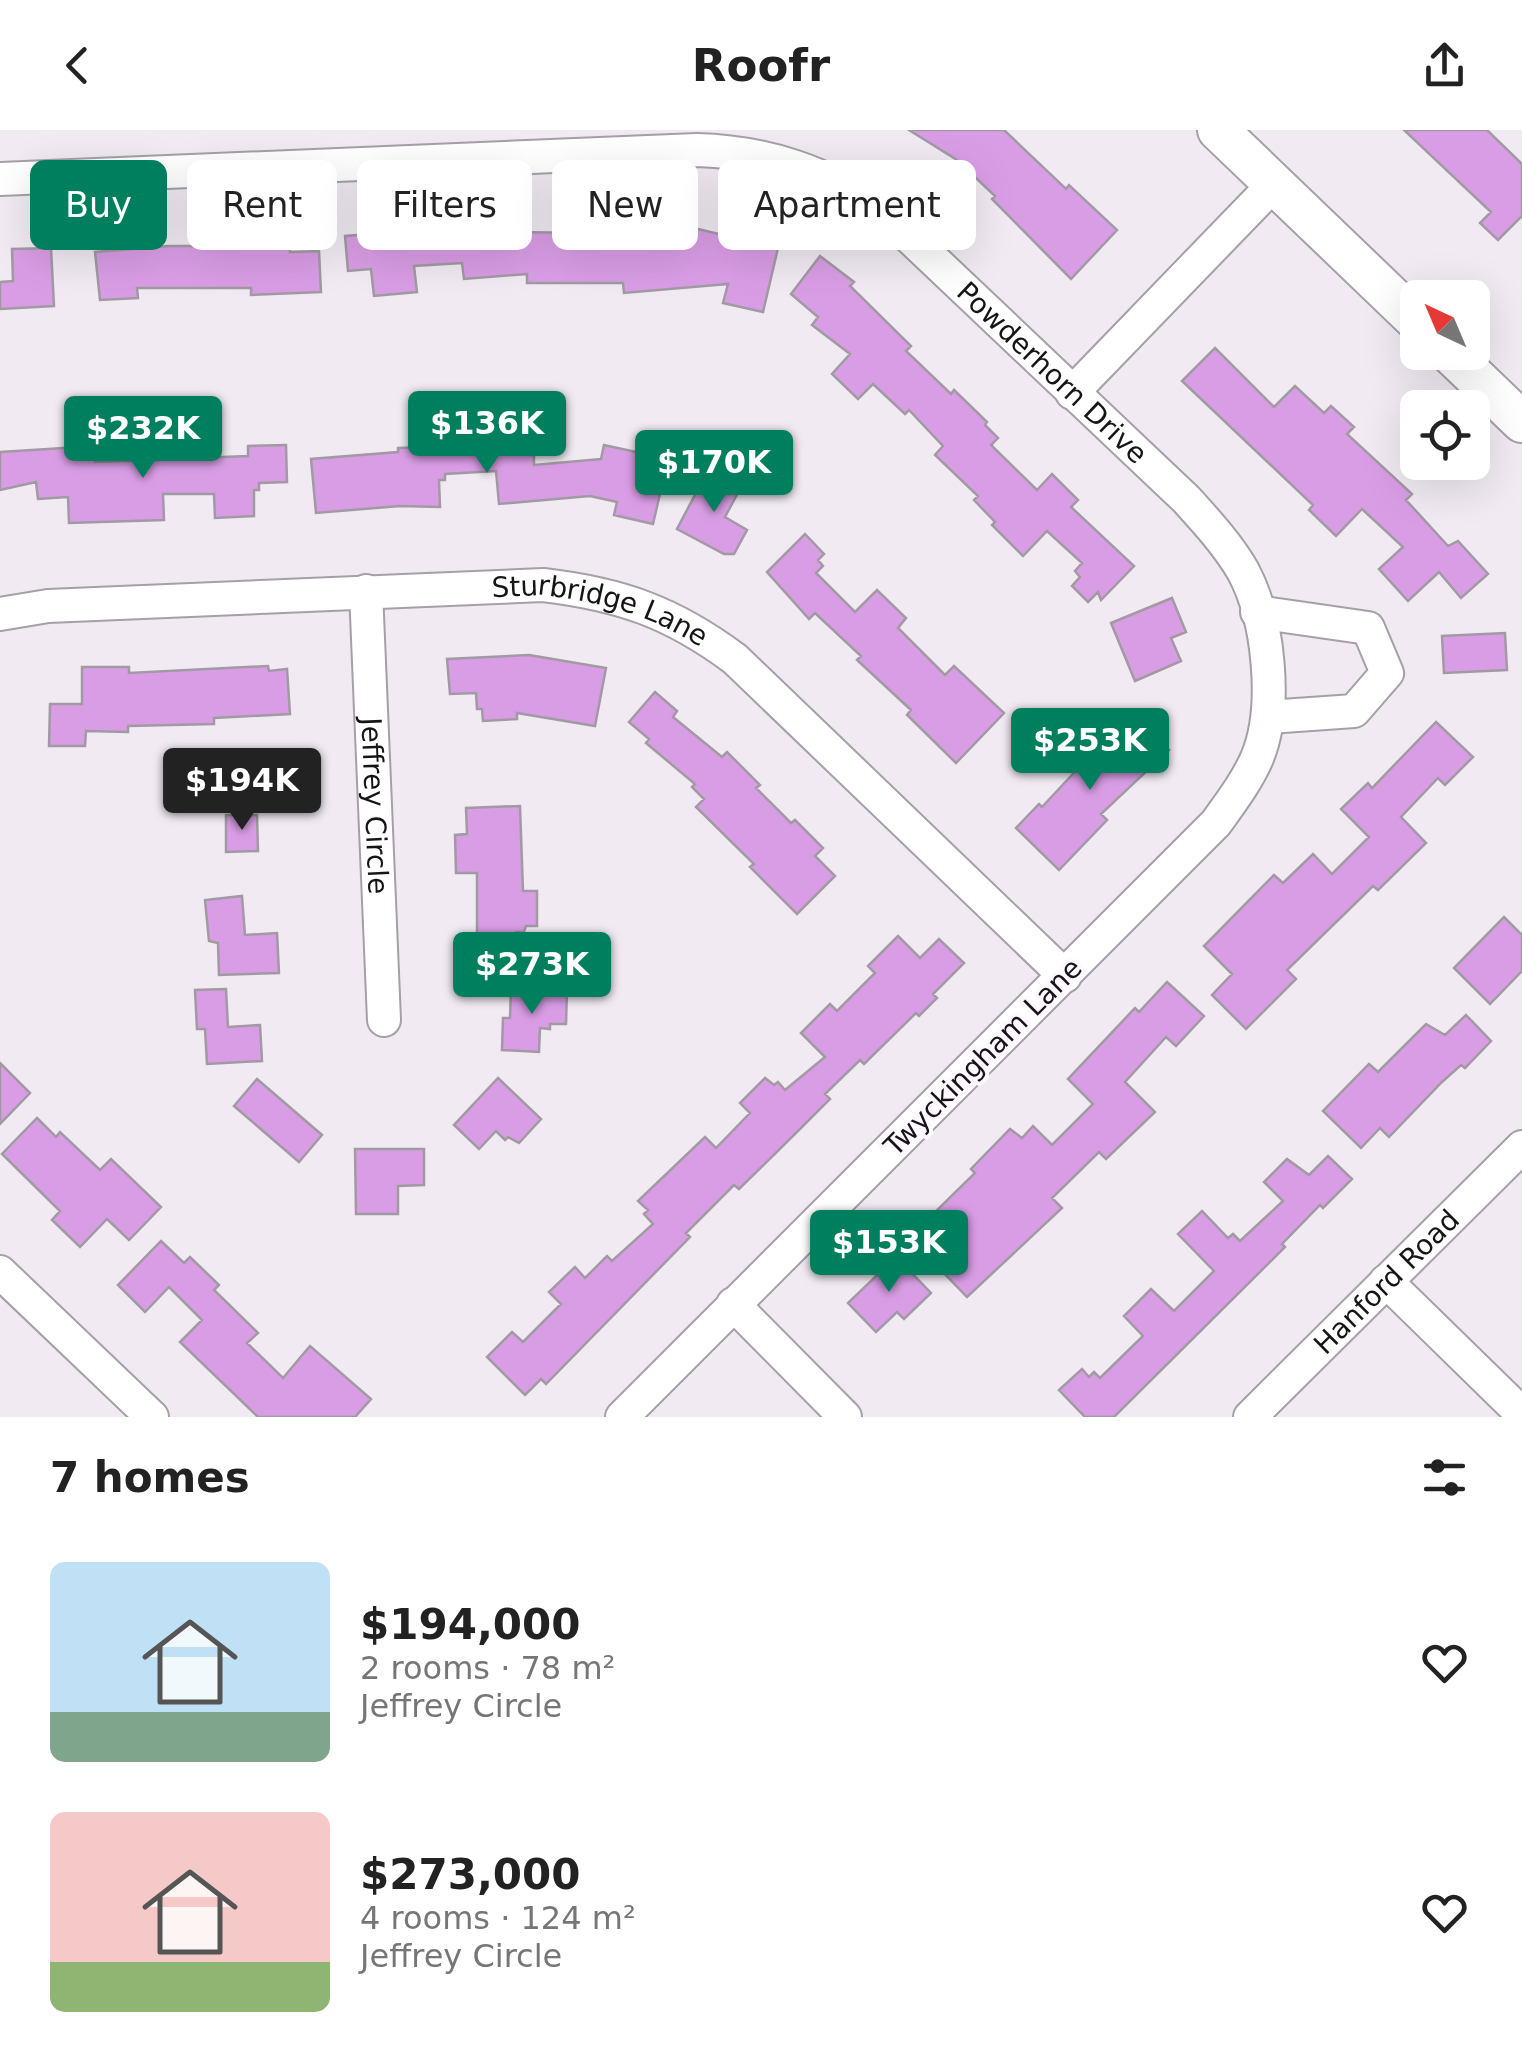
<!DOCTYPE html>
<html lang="en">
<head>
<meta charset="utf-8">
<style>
	:root { --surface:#fff; --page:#f2f2f2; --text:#222; --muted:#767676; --accent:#007f5f }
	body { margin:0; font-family:"DejaVu Sans",sans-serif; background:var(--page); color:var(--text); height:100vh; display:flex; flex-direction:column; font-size:38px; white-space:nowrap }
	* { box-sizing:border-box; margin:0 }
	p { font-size:32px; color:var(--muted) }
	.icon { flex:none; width:55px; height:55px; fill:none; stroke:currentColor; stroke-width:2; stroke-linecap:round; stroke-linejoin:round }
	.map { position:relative; height:1287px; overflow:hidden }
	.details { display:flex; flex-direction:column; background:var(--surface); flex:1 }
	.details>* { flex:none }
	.guide { position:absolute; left:30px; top:30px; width:1000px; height:90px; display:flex; gap:20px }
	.needle { width:65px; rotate:316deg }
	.fabs { position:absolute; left:1400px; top:150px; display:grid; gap:20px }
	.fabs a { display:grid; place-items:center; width:90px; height:90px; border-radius:15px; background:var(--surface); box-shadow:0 10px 40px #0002; font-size:50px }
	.price { position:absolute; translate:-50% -85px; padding:0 22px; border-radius:10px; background:var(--accent); color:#fff; font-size:32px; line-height:65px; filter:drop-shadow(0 2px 5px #0008) }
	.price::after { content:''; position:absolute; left:50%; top:60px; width:30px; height:22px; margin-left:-15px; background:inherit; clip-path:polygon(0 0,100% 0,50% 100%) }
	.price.active { background:#222; color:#fff }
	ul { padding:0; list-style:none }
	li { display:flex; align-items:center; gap:30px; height:250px; padding:0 50px }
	li span { display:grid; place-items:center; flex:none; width:280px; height:200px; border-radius:15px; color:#555 }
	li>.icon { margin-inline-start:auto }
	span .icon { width:120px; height:120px; fill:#fffc; stroke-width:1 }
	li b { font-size:42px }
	h2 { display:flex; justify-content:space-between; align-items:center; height:120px; padding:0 50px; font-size:42px }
	.tag { padding:0 35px; border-radius:15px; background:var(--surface); box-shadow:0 10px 40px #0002; font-size:35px; line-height:90px }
	.tag.active { background:var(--accent); color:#fff }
	header { display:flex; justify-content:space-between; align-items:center; height:130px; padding:0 50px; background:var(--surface); font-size:45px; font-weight:700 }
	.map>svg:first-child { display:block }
</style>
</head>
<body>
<header><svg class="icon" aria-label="back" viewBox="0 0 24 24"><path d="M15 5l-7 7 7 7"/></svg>Roofr<svg class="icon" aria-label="share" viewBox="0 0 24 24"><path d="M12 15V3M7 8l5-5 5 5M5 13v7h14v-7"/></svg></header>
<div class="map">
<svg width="1522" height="1287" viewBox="0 0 1522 1287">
	<rect width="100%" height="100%" fill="#f1eaf3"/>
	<path fill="#d99de5" stroke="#a19aa3" stroke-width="2.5" d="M 909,0 L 1004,0 L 1066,59 L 1069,55 L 1117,100 L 1071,149 L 992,69 L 995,66 L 957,30 Z
		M 1404,0 L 1487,0 L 1522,34 L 1522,86 L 1498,110 L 1480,93 L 1491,82 Z
		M 503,94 L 504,102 L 596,103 L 665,96 L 667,101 L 694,98 L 778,118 L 763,182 L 723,173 L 728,154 L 624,163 L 623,153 L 527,153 L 527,144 L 464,149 L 462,133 L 414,136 L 417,162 L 374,166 L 371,139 L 348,141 L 345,106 Z
		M 290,110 L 290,122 L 319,121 L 321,162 L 251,165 L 251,158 L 137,158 L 138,168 L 100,170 L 95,122 L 168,116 L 249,116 L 249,112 Z
		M 51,118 L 54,176 L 0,179 L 0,152 L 13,151 L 12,119 Z
		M 820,126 L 854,152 L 850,156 L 911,216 L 906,221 L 951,264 L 954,260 L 987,292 L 985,295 L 998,308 L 991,315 L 1037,360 L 1052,344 L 1078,370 L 1071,377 L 1134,436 L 1101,470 L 1098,462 L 1088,472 L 1072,456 L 1080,447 L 1075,441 L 1082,433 L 1047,401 L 1023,426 L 992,395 L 995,392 L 974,370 L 978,366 L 935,325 L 943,316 L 909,280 L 905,284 L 873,254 L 858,269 L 832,244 L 850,224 L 812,195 L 818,187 L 791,164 Z
		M 1215,218 L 1274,277 L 1295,256 L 1324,283 L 1331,276 L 1354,297 L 1347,304 L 1412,364 L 1406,370 L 1448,416 L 1458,411 L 1488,444 L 1461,468 L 1439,442 L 1408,471 L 1379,439 L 1403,417 L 1362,379 L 1336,406 L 1309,380 L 1313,375 L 1182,251 Z
		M 527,299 L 530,325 L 534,325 L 534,335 L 601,329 L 604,315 L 668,329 L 653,394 L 614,385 L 617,372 L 590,366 L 499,374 L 496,341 L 445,344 L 445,350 L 439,350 L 440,377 L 400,376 L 316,383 L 311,329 L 398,322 L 398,318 L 434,317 L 434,307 L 493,304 L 493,302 Z
		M 286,315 L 287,352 L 259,353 L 259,360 L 254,360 L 254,386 L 215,388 L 214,364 L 163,364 L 164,390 L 69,393 L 68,367 L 38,369 L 36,352 L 0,360 L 0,322 L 94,316 L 95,332 L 158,330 L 157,320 L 195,319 L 196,328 L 248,326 L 248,316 Z
		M 708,340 L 741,357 L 725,387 L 747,400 L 734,424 L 724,424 L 677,399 Z
		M 805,404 L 824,424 L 818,430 L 823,436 L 816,443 L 855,482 L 877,460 L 906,488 L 898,498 L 945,545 L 954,536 L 1004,583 L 956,633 L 907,585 L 911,580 L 857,530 L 861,526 L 815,483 L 809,489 L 767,442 Z
		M 1172,468 L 1186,502 L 1171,508 L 1181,531 L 1135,551 L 1111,493 Z
		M 1505,503 L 1507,540 L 1444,543 L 1442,506 Z
		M 529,525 L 606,538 L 595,596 L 517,583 L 517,589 L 483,591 L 482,579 L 477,579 L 476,563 L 450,564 L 447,529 Z
		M 268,536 L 269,541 L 287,539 L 290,584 L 214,588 L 214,594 L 128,596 L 128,602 L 86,601 L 85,616 L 49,616 L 50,574 L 82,574 L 82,537 L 129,537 L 129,543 Z
		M 655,562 L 677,581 L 673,587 L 722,627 L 727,622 L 760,655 L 756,658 L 791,693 L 795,690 L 823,718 L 815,726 L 835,746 L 797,784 L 750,737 L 754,734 L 696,677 L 704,669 L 692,657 L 695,654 L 646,613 L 649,609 L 629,592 Z
		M 1436,592 L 1473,627 L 1445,655 L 1438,648 L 1401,687 L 1426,713 L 1378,760 L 1373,756 L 1287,840 L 1296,849 L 1246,899 L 1212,865 L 1232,844 L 1204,816 L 1274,745 L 1283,753 L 1313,724 L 1332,744 L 1369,707 L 1341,679 L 1368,653 L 1372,658 Z
		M 1103,596 L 1123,617 L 1146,596 L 1169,620 L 1101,684 L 1107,690 L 1059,740 L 1016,698 L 1039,674 L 1042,677 L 1083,633 L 1074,623 Z
		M 520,676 L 523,761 L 537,761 L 537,796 L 526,796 L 524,802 L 516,802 L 516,827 L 477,827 L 477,743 L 456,743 L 455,705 L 467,704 L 466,678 Z
		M 226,685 L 257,685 L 258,721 L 226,722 Z
		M 242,766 L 245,805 L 277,803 L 279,843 L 219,845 L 218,813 L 209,811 L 205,770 Z
		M 1504,787 L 1522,805 L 1522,841 L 1490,874 L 1454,838 Z
		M 898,806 L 920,828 L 939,809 L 964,833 L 933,864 L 937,868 L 919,886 L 916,883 L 864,934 L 860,930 L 825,964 L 830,969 L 799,1000 L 739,1059 L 734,1055 L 686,1103 L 690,1107 L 546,1254 L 541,1249 L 525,1265 L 487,1227 L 512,1202 L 523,1212 L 561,1174 L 549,1162 L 575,1137 L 585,1148 L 607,1126 L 612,1131 L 653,1094 L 644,1084 L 648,1080 L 638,1071 L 705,1007 L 716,1018 L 750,983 L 740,973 L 765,948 L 774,955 L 778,952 L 785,960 L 825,927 L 801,903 L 830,874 L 837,881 L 875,843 L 868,836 Z
		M 1167,852 L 1204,886 L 1176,916 L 1166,907 L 1125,952 L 1155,982 L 1106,1029 L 1099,1022 L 1052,1068 L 1062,1078 L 967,1167 L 936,1135 L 957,1114 L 931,1086 L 975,1043 L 971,1039 L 1010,999 L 1022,1008 L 1033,996 L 1052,1015 L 1093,974 L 1068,949 L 1135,878 L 1139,882 Z
		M 226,859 L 228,897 L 260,895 L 262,931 L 207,934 L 205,899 L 197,899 L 195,860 Z
		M 511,859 L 567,860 L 566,894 L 550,894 L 550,899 L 540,898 L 539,922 L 502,920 L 503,888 L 510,888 Z
		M 1466,885 L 1491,911 L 1465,938 L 1461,935 L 1442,952 L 1389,1007 L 1380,998 L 1361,1018 L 1323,981 L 1369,934 L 1378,942 L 1426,894 L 1445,905 Z
		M 0,933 L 30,963 L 0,994 Z
		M 498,948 L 541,989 L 519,1013 L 508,1007 L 505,1010 L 496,1001 L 479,1019 L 454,995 Z
		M 257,949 L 322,1005 L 299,1032 L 234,976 Z
		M 37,988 L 56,1007 L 60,1002 L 100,1040 L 111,1029 L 161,1077 L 129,1110 L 107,1089 L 80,1117 L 52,1090 L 60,1081 L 2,1024 Z
		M 355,1019 L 424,1019 L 424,1055 L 398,1056 L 398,1084 L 356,1084 Z
		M 1328,1026 L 1352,1049 L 1323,1078 L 1320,1075 L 1282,1114 L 1285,1117 L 1114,1287 L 1085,1287 L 1059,1260 L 1082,1239 L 1089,1247 L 1094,1242 L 1100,1248 L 1143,1206 L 1124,1186 L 1151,1159 L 1174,1181 L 1214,1141 L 1178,1104 L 1202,1081 L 1228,1108 L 1233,1104 L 1240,1111 L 1283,1071 L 1264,1052 L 1287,1029 L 1309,1045 Z
		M 161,1111 L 184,1133 L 190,1127 L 219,1155 L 214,1160 L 258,1203 L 247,1213 L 283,1248 L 310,1216 L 371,1269 L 355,1287 L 258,1287 L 180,1212 L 202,1190 L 169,1157 L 145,1182 L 118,1155 Z
		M 896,1127 L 931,1163 L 904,1189 L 897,1182 L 876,1202 L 848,1173 Z"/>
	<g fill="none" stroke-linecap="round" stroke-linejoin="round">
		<g stroke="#a69fa8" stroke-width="36">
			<g id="minor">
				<path id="s1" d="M 0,49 L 697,20 C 767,22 826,42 883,82 L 1186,369 C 1206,391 1228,415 1243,441 C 1269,489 1278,578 1257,628 C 1247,651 1231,672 1216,693 L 622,1287"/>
				<path d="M 1072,263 L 1274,54"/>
				<path id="s2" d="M 366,461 L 384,890"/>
				<path d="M 1257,482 L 1368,498 L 1387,543 L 1354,581 L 1268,587"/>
				<path id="s3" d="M 0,484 L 48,476 L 543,455 C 620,464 672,482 735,529 L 1065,846"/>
				<path d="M 0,1142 L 152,1287"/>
				<path d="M 1386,1151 L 1522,1284"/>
				<path d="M 733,1174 L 845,1287"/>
				<path id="s4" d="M 1250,1287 L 1522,1017"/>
			</g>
		</g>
		<g stroke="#a69fa8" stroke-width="44">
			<path id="tertiary" d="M 1218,0 L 1418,192
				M 1449,222 L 1522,292"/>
		</g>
		<use href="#minor" stroke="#fff" stroke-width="32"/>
		<use href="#tertiary" stroke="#fff" stroke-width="40"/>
	</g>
	<g text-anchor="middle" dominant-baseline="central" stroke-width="8" stroke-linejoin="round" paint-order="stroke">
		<g font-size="28" fill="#161417" stroke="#fef8ff">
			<text stroke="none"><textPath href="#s1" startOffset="1130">Powderhorn Drive</textPath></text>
			<text stroke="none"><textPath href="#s3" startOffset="605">Sturbridge Lane</textPath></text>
			<text stroke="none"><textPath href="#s2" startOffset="215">Jeffrey Circle</textPath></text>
			<text transform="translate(983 927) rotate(-45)">Twyckingham Lane</text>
			<text stroke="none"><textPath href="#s4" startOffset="192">Hanford Road</textPath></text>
		</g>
	</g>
</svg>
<div class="fabs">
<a><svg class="needle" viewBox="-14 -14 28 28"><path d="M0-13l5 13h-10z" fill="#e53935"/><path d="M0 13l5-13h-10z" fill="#767676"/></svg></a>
<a><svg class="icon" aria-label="locate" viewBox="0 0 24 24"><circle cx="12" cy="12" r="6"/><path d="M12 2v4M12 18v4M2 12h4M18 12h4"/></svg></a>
</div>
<b class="price" style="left:487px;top:346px">$136K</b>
<b class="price" style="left:143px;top:351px">$232K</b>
<b class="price" style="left:714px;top:385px">$170K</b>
<b class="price" style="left:1090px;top:663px">$253K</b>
<b class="price active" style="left:242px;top:703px">$194K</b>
<b class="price" style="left:532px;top:887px">$273K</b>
<b class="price" style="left:889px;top:1165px">$153K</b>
<div class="guide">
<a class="tag active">Buy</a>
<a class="tag">Rent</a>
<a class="tag">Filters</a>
<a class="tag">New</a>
<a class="tag">Apartment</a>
</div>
</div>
<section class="details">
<h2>7 homes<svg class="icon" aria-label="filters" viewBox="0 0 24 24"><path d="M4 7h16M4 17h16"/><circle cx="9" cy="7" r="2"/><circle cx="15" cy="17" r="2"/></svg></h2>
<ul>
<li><span style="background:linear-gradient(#bfe0f5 75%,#7fa58c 0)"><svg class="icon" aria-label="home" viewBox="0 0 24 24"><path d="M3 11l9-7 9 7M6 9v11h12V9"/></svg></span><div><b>$194,000</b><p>2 rooms · 78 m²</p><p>Jeffrey Circle</p></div><svg class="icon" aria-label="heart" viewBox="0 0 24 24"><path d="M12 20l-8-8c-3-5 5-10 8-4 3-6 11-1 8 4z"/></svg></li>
<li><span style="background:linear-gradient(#f6c9c9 75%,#8fb573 0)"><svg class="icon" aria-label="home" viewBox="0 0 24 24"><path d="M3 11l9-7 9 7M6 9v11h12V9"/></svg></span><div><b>$273,000</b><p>4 rooms · 124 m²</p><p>Jeffrey Circle</p></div><svg class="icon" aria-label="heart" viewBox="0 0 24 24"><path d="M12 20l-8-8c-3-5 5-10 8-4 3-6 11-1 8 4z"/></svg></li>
</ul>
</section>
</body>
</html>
